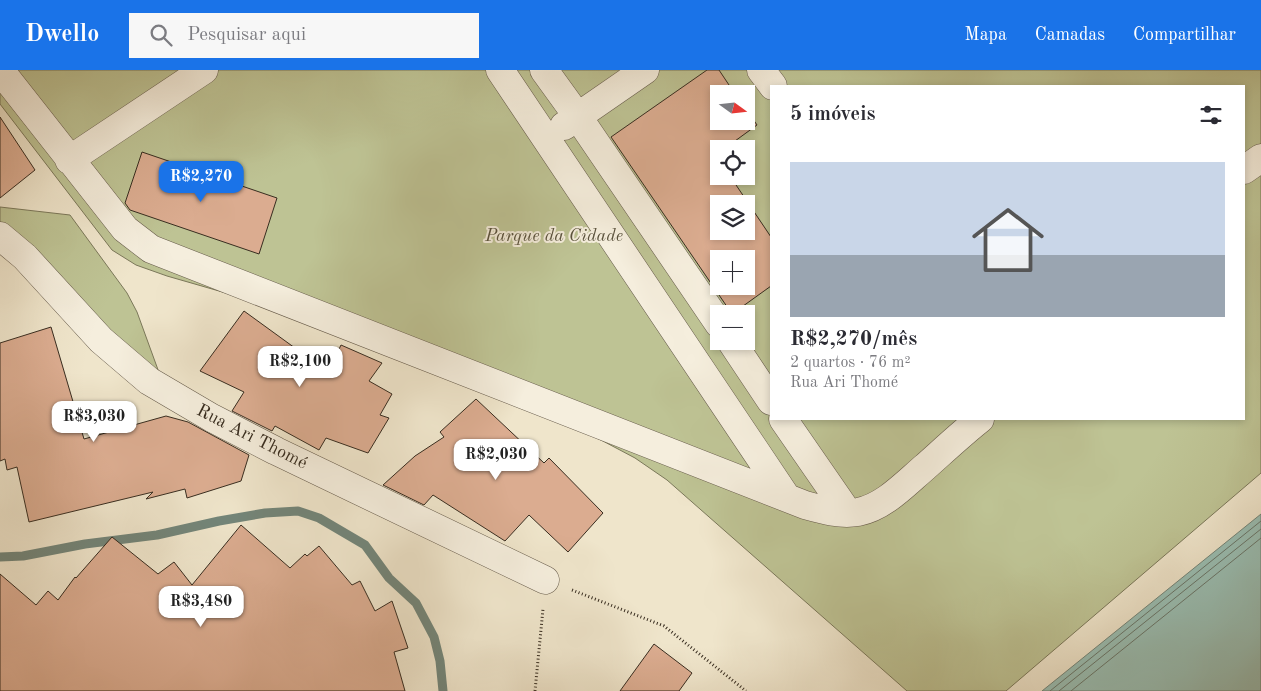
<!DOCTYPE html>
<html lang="pt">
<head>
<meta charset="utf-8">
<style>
	:root { --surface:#fff; --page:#f7f7f7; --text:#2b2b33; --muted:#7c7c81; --accent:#1a73e8 }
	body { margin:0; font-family:"Old Standard TT",serif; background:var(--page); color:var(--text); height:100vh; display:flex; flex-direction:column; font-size:19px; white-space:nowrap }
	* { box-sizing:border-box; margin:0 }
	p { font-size:16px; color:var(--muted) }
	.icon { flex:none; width:28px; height:28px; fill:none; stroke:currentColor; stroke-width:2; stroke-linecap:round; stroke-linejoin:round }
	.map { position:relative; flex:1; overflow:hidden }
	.sheet { position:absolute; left:770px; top:15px; width:475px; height:335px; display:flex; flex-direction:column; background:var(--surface); border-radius:0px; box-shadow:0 2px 8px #0003 }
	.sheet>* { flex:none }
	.needle { width:32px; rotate:105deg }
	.controls { position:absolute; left:710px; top:15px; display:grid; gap:10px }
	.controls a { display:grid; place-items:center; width:45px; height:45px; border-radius:0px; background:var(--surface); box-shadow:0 2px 8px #0003; font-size:25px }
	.price { position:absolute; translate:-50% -42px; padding:0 11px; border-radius:10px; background:#fff; color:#222; font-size:16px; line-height:32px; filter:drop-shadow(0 1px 2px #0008) }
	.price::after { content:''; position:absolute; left:50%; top:30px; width:15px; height:11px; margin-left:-8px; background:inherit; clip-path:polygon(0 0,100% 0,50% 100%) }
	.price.on { background:var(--accent); color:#fff }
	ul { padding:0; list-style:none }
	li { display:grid; align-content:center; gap:10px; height:265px; padding:0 20px }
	li span { display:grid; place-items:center; height:155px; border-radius:0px; color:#555 }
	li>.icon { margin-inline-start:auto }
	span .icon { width:90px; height:90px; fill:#fffc; stroke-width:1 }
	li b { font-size:21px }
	h2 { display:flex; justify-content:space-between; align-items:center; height:60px; padding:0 20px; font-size:21px }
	header { display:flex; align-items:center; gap:30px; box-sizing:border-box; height:70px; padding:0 25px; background:var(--accent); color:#fff }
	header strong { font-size:24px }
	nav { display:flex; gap:28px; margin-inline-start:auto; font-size:18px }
	.search { width:350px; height:45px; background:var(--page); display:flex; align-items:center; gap:12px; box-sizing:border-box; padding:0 18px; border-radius:0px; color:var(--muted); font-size:19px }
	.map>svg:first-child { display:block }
</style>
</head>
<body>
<header>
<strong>Dwello</strong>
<div class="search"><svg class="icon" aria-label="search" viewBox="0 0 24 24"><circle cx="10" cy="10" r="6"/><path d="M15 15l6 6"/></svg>Pesquisar aqui</div>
<nav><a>Mapa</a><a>Camadas</a><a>Compartilhar</a></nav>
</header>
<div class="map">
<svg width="1261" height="621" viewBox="0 0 1261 621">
	<rect width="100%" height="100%" fill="#efe5cb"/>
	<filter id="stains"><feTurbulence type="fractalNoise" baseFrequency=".004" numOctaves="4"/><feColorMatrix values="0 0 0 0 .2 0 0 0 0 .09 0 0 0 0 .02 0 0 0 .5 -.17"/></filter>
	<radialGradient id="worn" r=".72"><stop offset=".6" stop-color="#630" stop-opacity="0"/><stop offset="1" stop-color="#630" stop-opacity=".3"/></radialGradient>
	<path fill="#bec394" stroke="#7b785a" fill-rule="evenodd" d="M 0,0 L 1261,0 L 1261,403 L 1006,621 L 907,621 L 667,410 L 635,388 L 601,370 L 475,311 L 226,223 L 167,206 L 136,195 L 112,180 L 0,34 ZM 771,16 L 1244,16 L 1244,349 L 771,349 ZM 719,24 L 746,24 L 746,51 L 719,51 ZM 719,79 L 746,79 L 746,106 L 719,106 ZM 719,134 L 746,134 L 746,161 L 719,161 ZM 719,189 L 746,189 L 746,216 L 719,216 ZM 719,244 L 746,244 L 746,271 L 719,271 Z
		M 0,137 L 70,145 L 127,223 L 137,242 L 161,308 L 0,161 Z"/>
	<path fill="#9abfb4" stroke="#738579" d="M 1261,444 L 1261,621 L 1042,621 Z"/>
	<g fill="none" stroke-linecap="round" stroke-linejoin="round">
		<path stroke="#69766a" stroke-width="1" d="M 1050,621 L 1261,451
			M 1059,621 L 1261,459
			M 1071,621 L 1261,468"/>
		<path stroke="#738579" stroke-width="9" d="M 0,487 L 23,486 L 85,474 L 157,465 L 219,451 L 265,443 L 298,441 L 319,448 L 365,475 L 389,508 L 416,533 L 434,567 L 440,591 L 443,621"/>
	</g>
	<path fill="#dbac90" stroke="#382d20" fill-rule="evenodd" d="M 707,0 L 719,0 L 735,24 L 719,24 L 719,51 L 746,51 L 746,39 L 757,55 L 724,79 L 719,79 L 719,82 L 715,85 L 719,91 L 719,106 L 730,106 L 771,167 L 771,216 L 732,244 L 611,67 ZM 719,134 L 746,134 L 746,161 L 719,161 ZM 719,189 L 746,189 L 746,216 L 719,216 Z
		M 0,47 L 35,100 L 0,128 Z
		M 142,82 L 277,128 L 259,184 L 130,140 L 125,133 Z
		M 244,241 L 328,302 L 341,275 L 382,293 L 369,311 L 392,324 L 380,345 L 389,348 L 368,383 L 326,368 L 319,380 L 275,356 L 272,361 L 232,341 L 244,322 L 200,301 Z
		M 51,257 L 84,369 L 166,346 L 188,352 L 249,385 L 241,411 L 187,428 L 185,419 L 146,429 L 153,422 L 29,452 L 17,397 L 7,400 L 5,389 L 0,391 L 0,273 Z
		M 476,329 L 544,393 L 549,388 L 603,443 L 568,482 L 529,445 L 505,471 L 433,425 L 424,435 L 383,415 L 415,386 L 444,367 L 440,362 Z
		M 241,455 L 290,498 L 305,484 L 307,486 L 319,476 L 352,515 L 360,511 L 375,541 L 392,531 L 408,578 L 394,582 L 405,621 L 0,621 L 0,504 L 36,535 L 48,521 L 58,530 L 75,507 L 76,508 L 112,467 L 158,504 L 174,492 L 192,515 Z
		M 654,574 L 692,603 L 679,621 L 620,621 Z"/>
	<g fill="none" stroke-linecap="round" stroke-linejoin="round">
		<g stroke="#665b4b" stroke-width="29">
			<path id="minor" d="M 0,0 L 125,159 L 151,179 L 805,435 C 823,440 840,445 858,442 C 884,437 905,414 925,397 C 943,381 961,364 980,349
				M 500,0 L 787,428
				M 544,0 L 578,47 L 719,254
				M 761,0 L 773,16
				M 564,56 L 645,0
				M 69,90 L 204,0
				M 1244,100 L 1261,88
				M 0,166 L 25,187 L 101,270 L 149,311 L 212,348 L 276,381 L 545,510
				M 731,271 L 771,331
				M 783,349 L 848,443"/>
		</g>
		<path stroke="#382d20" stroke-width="3" stroke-dasharray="1 2.5" stroke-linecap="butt" d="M 572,520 L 664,556 L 746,621
			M 535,621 L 543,539"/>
		<use href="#minor" stroke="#f5eedd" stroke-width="28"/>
	</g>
	<g text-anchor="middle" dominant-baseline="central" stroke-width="4" stroke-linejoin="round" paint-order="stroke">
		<g font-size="18" font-style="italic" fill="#5a523d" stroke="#f5eedd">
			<text x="554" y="166">Parque da Cidade</text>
		</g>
		<g font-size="18" fill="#382d20" stroke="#f5eedd">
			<text transform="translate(252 367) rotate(27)">Rua Ari Thomé</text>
		</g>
	</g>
	<rect width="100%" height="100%" filter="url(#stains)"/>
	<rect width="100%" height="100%" fill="url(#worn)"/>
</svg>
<div class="controls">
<a><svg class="needle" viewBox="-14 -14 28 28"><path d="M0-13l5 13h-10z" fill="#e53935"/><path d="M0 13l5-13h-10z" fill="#7c7c81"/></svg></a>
<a><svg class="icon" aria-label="locate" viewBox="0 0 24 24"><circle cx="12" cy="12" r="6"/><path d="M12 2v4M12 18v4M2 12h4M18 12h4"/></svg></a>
<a><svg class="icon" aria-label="layers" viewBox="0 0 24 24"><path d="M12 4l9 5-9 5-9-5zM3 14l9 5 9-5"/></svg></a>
<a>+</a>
<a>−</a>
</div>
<b class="price on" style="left:201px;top:133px">R$2,270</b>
<b class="price" style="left:300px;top:318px">R$2,100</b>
<b class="price" style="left:94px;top:373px">R$3,030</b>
<b class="price" style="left:496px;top:411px">R$2,030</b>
<b class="price" style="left:201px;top:558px">R$3,480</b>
<section class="sheet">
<h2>5 imóveis<svg class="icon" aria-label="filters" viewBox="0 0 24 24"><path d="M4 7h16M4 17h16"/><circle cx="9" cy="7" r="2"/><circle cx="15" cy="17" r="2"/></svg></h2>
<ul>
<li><span style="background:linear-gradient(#c9d6e8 60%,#9aa5b1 0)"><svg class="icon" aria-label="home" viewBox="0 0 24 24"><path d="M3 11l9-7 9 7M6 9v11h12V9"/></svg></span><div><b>R$2,270/mês</b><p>2 quartos · 76 m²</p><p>Rua Ari Thomé</p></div></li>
</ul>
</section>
</div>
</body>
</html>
